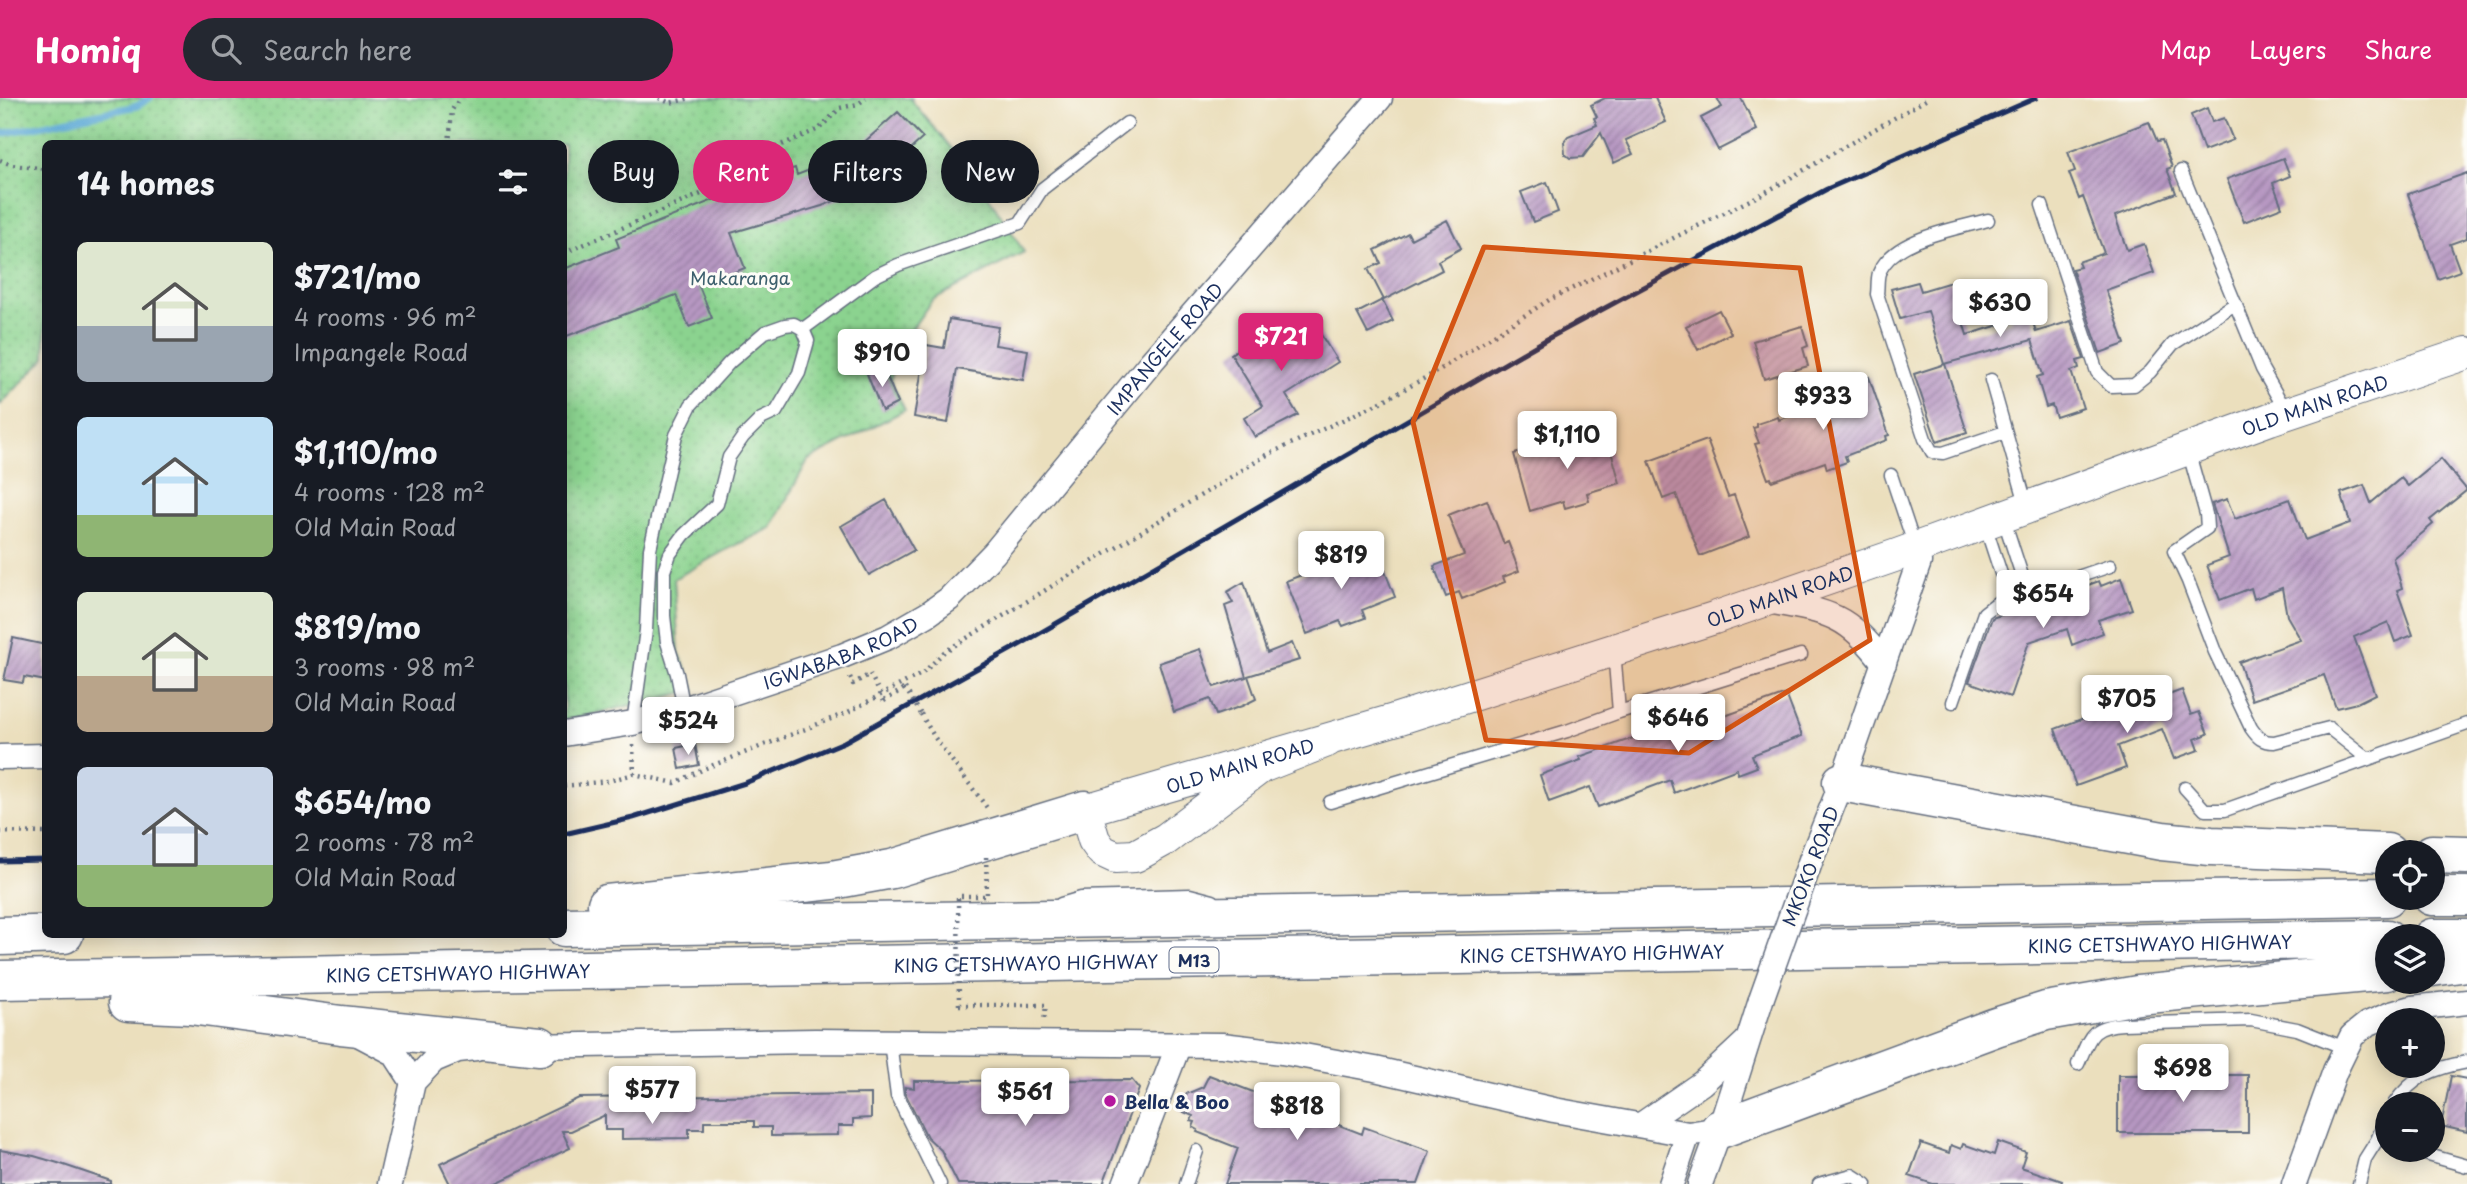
<!DOCTYPE html>
<html lang="en">
<head>
<meta charset="utf-8">
<style>
	:root { --surface:#171b24; --page:#242831; --text:#f1f3f6; --muted:#9ea1a6; --accent:#db2777 }
	body { margin:0; font-family:"Playpen Sans",sans-serif; background:var(--page); color:var(--text); height:100vh; display:flex; flex-direction:column; font-size:26px; white-space:nowrap }
	* { box-sizing:border-box; margin:0 }
	p { font-size:23px; color:var(--muted) }
	.icon { flex:none; width:38px; height:38px; fill:none; stroke:currentColor; stroke-width:2; stroke-linecap:round; stroke-linejoin:round }
	.map { position:relative; flex:1; overflow:hidden }
	.drawer { position:absolute; left:42px; top:42px; width:525px; height:798px; display:flex; flex-direction:column; background:var(--surface); border-radius:10px; box-shadow:0 4px 18px #0003 }
	.drawer>* { flex:none }
	.banner { position:absolute; left:588px; top:42px; width:665px; height:63px; display:flex; gap:14px }
	.controls { position:absolute; left:2375px; top:742px; display:grid; gap:14px }
	.controls a { display:grid; place-items:center; width:70px; height:70px; border-radius:50%; background:var(--surface); box-shadow:0 4px 18px #0003; font-size:35px }
	.price { position:absolute; translate:-50% -60px; padding:0 16px; border-radius:7px; background:#fff; color:#222; font-size:23px; line-height:46px; filter:drop-shadow(0 2px 4px #0008) }
	.price::after { content:''; position:absolute; left:50%; top:42px; width:21px; height:16px; margin-left:-10px; background:inherit; clip-path:polygon(0 0,100% 0,50% 100%) }
	.price.selected { background:var(--accent); color:#fff }
	ul { padding:0; list-style:none }
	li { display:flex; align-items:center; gap:21px; height:175px; padding:0 35px }
	li span { display:grid; place-items:center; flex:none; width:196px; height:140px; border-radius:10px; color:#555 }
	li>.icon { margin-inline-start:auto }
	span .icon { width:84px; height:84px; fill:#fffc; stroke-width:1 }
	li b { font-size:30px }
	h2 { display:flex; justify-content:space-between; align-items:center; height:84px; padding:0 35px; font-size:30px }
	.pill { padding:0 24px; border-radius:32px; background:var(--surface); box-shadow:0 4px 18px #0003; font-size:24px; line-height:63px }
	.pill.selected { background:var(--accent); color:#fff }
	header { display:flex; align-items:center; gap:42px; box-sizing:border-box; height:98px; padding:0 35px; background:var(--accent); color:#fff }
	header strong { font-size:33px }
	nav { display:flex; gap:38px; margin-inline-start:auto; font-size:24px }
	.search { width:490px; height:63px; background:var(--page); display:flex; align-items:center; gap:18px; box-sizing:border-box; padding:0 24px; border-radius:38px; color:var(--muted); font-size:26px }
	.map>svg:first-child { display:block }
</style>
</head>
<body>
<header>
<strong>Homiq</strong>
<div class="search"><svg class="icon" aria-label="search" viewBox="0 0 24 24"><circle cx="10" cy="10" r="6"/><path d="M15 15l6 6"/></svg>Search here</div>
<nav><a>Map</a><a>Layers</a><a>Share</a></nav>
</header>
<div class="map">
<svg width="2467" height="1086" viewBox="0 0 2467 1086">
	<defs>
		<pattern id="park-dots" width="8" height="8" patternUnits="userSpaceOnUse" patternTransform="scale(1.75)"><rect width="8" height="8" fill="#8bd38f"/><path d="M2 2h.1M6 6h.1" fill="none" stroke="#77b57e" stroke-width="1.8" stroke-linecap="round"/></pattern>
		<pattern id="building-hatch" width="6" height="6" patternUnits="userSpaceOnUse" patternTransform="scale(1.75)"><rect width="6" height="6" fill="#b798c2"/><path d="M-1 1l2-2M0 6l6-6M5 7l2-2" fill="none" stroke="#947ca1"/></pattern>
	</defs>
	<rect width="100%" height="100%" fill="#fdfcf7"/>
	<filter id="ink" filterUnits="userSpaceOnUse"><feTurbulence type="fractalNoise" baseFrequency=".0143" numOctaves="2"/><feDisplacementMap in="SourceGraphic" scale="14" xChannelSelector="R" yChannelSelector="G"/><feConvolveMatrix kernelMatrix="1 2 1 2 8 2 1 2 1" color-interpolation-filters="sRGB"/></filter>
	<filter id="wash" filterUnits="userSpaceOnUse"><feTurbulence type="fractalNoise" baseFrequency=".00686" numOctaves="4" result="noise"/><feDisplacementMap in="SourceGraphic" scale="28" xChannelSelector="R" yChannelSelector="G"/><feGaussianBlur stdDeviation="1.57" result="paint"/><feColorMatrix in="noise" values="0 0 0 0 0 0 0 0 0 0 0 0 0 0 0 0 0 1.4 0 .05"/><feComposite in="paint" operator="in"/></filter>
	<g filter="url(#wash)">
		<rect width="100%" height="100%" fill="#ebdfbd"/>
		<path fill="url(#park-dots)" stroke="#538176" stroke-width="2" d="M 0,0 L 912,0 L 911,2 L 979,83 L 1024,154 L 932,202 L 907,238 L 890,282 L 905,312 L 808,362 L 771,430 L 726,452 L 674,481 L 679,554 L 695,592 L 564,623 L 564,46 L 46,46 L 45,260 L 0,307 Z"/>
		<g fill="none" stroke-linecap="round" stroke-linejoin="round">
			<path stroke="#5ca9d5" stroke-width="7" d="M 0,36 L 137,8 L 150,0"/>
		</g>
		<g id="blocks">
			<path fill="url(#building-hatch)" d="M 1605,0 L 1655,0 L 1666,24 L 1626,42 L 1633,56 L 1614,65 L 1601,35 L 1583,59 L 1570,60 L 1565,56 L 1564,44 L 1568,39 L 1597,27 L 1594,20 L 1597,19 L 1591,7 Z
				M 1717,0 L 1741,0 L 1757,32 L 1718,52 L 1701,20 L 1722,9 Z
				M 2207,10 L 2212,24 L 2224,20 L 2233,42 L 2204,53 L 2191,17 Z
				M 898,14 L 923,40 L 869,89 L 822,108 L 731,135 L 745,170 L 699,188 L 712,220 L 689,229 L 676,197 L 564,239 L 564,171 L 619,149 L 616,141 L 726,97 L 724,91 L 795,70 L 797,77 L 851,56 Z
				M 2149,24 L 2157,43 L 2162,42 L 2172,69 L 2167,71 L 2176,95 L 2115,118 L 2127,152 L 2144,146 L 2154,175 L 2106,192 L 2125,246 L 2100,255 L 2072,171 L 2080,169 L 2078,164 L 2104,155 L 2083,99 L 2079,101 L 2069,75 L 2075,73 L 2068,54 Z
				M 2283,60 L 2290,78 L 2273,85 L 2282,109 L 2244,124 L 2227,81 Z
				M 2467,75 L 2467,140 L 2450,146 L 2460,173 L 2438,181 L 2408,96 Z
				M 1547,84 L 1558,114 L 1533,124 L 1521,94 Z
				M 1447,122 L 1461,150 L 1438,163 L 1442,172 L 1384,202 L 1368,171 L 1381,165 L 1375,152 L 1408,135 L 1411,141 Z
				M 1918,184 L 1921,193 L 1951,184 L 1967,237 L 2012,223 L 2005,200 L 2024,195 L 2036,234 L 2071,223 L 2084,261 L 2077,263 L 2079,270 L 2071,273 L 2083,310 L 2056,319 L 2052,307 L 2046,309 L 2037,279 L 2043,277 L 2032,242 L 1944,266 L 1928,213 L 1900,221 L 1891,191 Z
				M 1382,202 L 1393,223 L 1368,236 L 1357,215 Z
				M 1719,212 L 1731,235 L 1698,252 L 1686,228 Z
				M 949,221 L 998,229 L 995,247 L 1028,252 L 1023,282 L 957,271 L 948,325 L 914,319 L 926,247 L 944,250 Z
				M 1313,224 L 1338,264 L 1286,297 L 1298,317 L 1255,339 L 1244,320 L 1263,308 L 1231,256 L 1258,237 L 1265,249 Z
				M 1802,228 L 1808,248 L 1803,250 L 1808,268 L 1764,281 L 1753,243 Z
				M 1945,266 L 1967,334 L 1937,344 L 1914,276 Z
				M 883,269 L 898,305 L 882,313 L 867,276 Z
				M 1864,277 L 1865,281 L 1869,279 L 1889,337 L 1886,338 L 1887,342 L 1845,358 L 1847,364 L 1827,371 L 1825,364 L 1772,383 L 1771,380 L 1768,381 L 1755,346 L 1759,345 L 1753,330 L 1757,329 L 1757,326 L 1778,319 L 1779,322 L 1840,299 L 1836,287 Z
				M 1605,332 L 1620,385 L 1587,395 L 1589,403 L 1565,410 L 1563,403 L 1530,413 L 1514,356 Z
				M 1707,342 L 1728,399 L 1734,397 L 1749,439 L 1700,458 L 1676,396 L 1663,401 L 1649,363 Z
				M 2441,361 L 2467,392 L 2430,422 L 2433,426 L 2393,460 L 2402,490 L 2397,492 L 2413,537 L 2395,544 L 2388,524 L 2354,539 L 2375,596 L 2357,605 L 2336,610 L 2324,577 L 2252,602 L 2239,564 L 2301,542 L 2287,518 L 2282,490 L 2254,501 L 2251,490 L 2220,502 L 2207,467 L 2229,459 L 2212,406 L 2227,401 L 2235,421 L 2290,401 L 2305,442 L 2350,425 L 2341,395 L 2364,387 L 2371,405 L 2401,380 L 2408,388 Z
				M 886,402 L 914,452 L 869,477 L 841,428 Z
				M 1487,402 L 1504,446 L 1508,444 L 1519,473 L 1503,479 L 1505,484 L 1462,501 L 1459,494 L 1446,499 L 1434,468 L 1464,457 L 1448,417 Z
				M 1375,448 L 1395,499 L 1362,512 L 1365,520 L 1343,528 L 1340,523 L 1307,536 L 1286,483 Z
				M 2121,480 L 2132,511 L 2098,522 L 2103,535 L 2072,547 L 2067,531 L 2029,544 L 2010,599 L 1969,584 L 1992,520 L 2021,510 L 2020,506 L 2025,504 L 2045,500 L 2047,506 L 2081,494 L 2080,490 L 2099,483 L 2101,488 Z
				M 1244,484 L 1267,555 L 1292,545 L 1299,562 L 1248,578 L 1256,601 L 1242,608 L 1216,617 L 1210,601 L 1174,614 L 1159,565 L 1200,551 L 1214,589 L 1246,579 L 1225,508 L 1233,505 L 1227,494 Z
				M 13,540 L 46,547 L 46,583 L 24,579 L 23,585 L 4,582 Z
				M 2182,592 L 2191,617 L 2199,614 L 2208,636 L 2195,641 L 2199,652 L 2174,661 L 2162,631 L 2118,648 L 2126,670 L 2076,688 L 2055,631 L 2113,609 L 2116,617 Z
				M 1786,596 L 1802,638 L 1752,657 L 1757,669 L 1738,676 L 1737,671 L 1674,695 L 1670,682 L 1598,709 L 1590,689 L 1549,704 L 1540,677 L 1581,662 L 1579,659 L 1707,614 L 1711,623 Z
				M 695,646 L 699,667 L 680,671 L 676,650 Z
				M 1209,977 L 1362,1036 L 1364,1029 L 1430,1053 L 1418,1086 L 1225,1086 L 1238,1050 L 1197,1034 L 1198,1032 L 1193,1029 L 1195,1024 L 1191,1023 L 1193,1018 L 1179,1012 L 1184,997 L 1203,989 Z
				M 2118,977 L 2248,977 L 2248,1035 L 2118,1035 Z
				M 2451,978 L 2467,981 L 2467,1034 L 2441,1028 Z
				M 1132,982 L 1139,991 L 1103,1086 L 958,1086 L 941,1052 L 927,1039 L 905,995 L 905,989 L 914,990 L 914,983 Z
				M 871,996 L 871,1020 L 853,1021 L 853,1028 L 838,1028 L 838,1037 L 771,1038 L 771,1029 L 754,1029 L 754,1023 L 704,1023 L 704,1031 L 689,1031 L 689,1040 L 622,1041 L 622,1032 L 605,1032 L 605,1017 L 571,1033 L 562,1033 L 570,1050 L 494,1086 L 450,1086 L 440,1066 L 579,1000 Z
				M 1998,1044 L 2026,1054 L 2021,1069 L 2062,1083 L 2061,1086 L 1933,1086 L 1909,1078 L 1921,1045 L 1949,1055 L 1951,1047 L 1961,1051 L 1963,1046 L 1994,1057 Z
				M 0,1052 L 34,1058 L 58,1065 L 111,1083 L 111,1086 L 0,1086 Z"/>
		</g>
	</g>
	<g filter="url(#ink)">
		<use href="#blocks" fill-opacity="0" stroke="#646d7f" stroke-width="2"/>
		<g fill="none" stroke-linecap="round" stroke-linejoin="round">
			<g stroke="#646d7f" stroke-width="15">
				<path id="service" d="M 2181,73 L 2262,271 L 2287,315
					M 2042,107 L 2097,274 L 2111,288 L 2134,287 L 2150,274 L 2173,246 L 2235,206
					M 1988,122 C 1956,131 1893,140 1879,175 C 1877,181 1878,190 1877,196 L 1925,341 L 1932,354 L 1943,355 L 2005,334
					M 803,231 L 875,178 L 898,167 L 1020,125 L 1042,91 L 1127,25
					M 1991,282 L 2027,409
					M 2188,352 L 2206,416 L 2207,430 L 2174,453 L 2188,483 L 2215,554 L 2251,630 C 2258,640 2262,644 2274,644 L 2329,630 L 2368,661
					M 1891,377 L 1915,449
					M 2003,419 L 2028,496 L 2110,468
					M 1953,604 L 1984,515 L 2002,501 L 2006,491 L 1985,427
					M 1619,614 L 1801,557
					M 633,625 L 646,532 L 650,451 L 676,337 L 691,307 L 730,264 L 765,234 L 785,227 L 794,226 L 803,231 L 808,243 L 799,275 L 776,314 L 761,321 L 743,339 L 729,359 L 717,406 L 684,437 L 670,456 L 664,473 L 664,518 L 667,544 L 677,576 L 684,611
					M 2185,690 L 2205,712 L 2225,712 L 2467,626
					M 1330,704 L 1567,633 L 1619,614 L 1614,552
					M 1061,806 L 1081,800 L 1190,797 L 1213,803
					M 890,944 L 897,998 L 940,1086
					M 2078,966 C 2090,939 2090,928 2123,926 L 2251,922 L 2297,931 L 2345,950
					M 2394,1006 C 2413,978 2434,970 2467,964
					M 2411,1052 L 2467,1068
					M 1186,1086 L 1197,1053
					M 1819,1086 L 1852,1077 L 1866,1086
					M 2359,1086 L 2365,1061 L 2377,1042 L 2387,1018"/>
			</g>
			<g stroke="#646d7f" stroke-width="27">
				<g id="minor">
					<path d="M 1767,503 C 1825,513 1848,515 1884,565"/>
					<path id="s1" d="M 564,636 L 633,625 L 684,611 L 842,558 L 888,539 L 928,516 L 949,501 L 994,455 L 1152,263 L 1380,0"/>
					<path d="M 0,659 L 46,658"/>
					<path d="M 1812,759 L 1842,684 L 1919,464 L 1915,451"/>
					<path d="M 360,937 L 394,955 L 413,984"/>
					<path d="M 526,948 L 815,943 L 1222,947 L 1282,954 L 1375,971 L 1554,1012 L 1688,1036 L 1720,1031"/>
					<path d="M 1641,1027 L 1702,985 L 1747,943"/>
					<path d="M 390,1086 L 413,984 L 434,962 L 458,952 L 476,950"/>
					<path d="M 1125,1086 L 1179,946"/>
					<path d="M 1671,1086 L 1688,1036"/>
					<path d="M 1700,1086 L 1720,1031 L 1761,902"/>
					<path d="M 2294,1086 L 2335,973 L 2352,938 L 2367,926 L 2391,916 L 2412,910 L 2467,904"/>
				</g>
			</g>
			<g stroke="#646d7f" stroke-width="34">
				<g id="tertiary">
					<path id="s2" d="M 1327,643 L 1261,669 L 1166,741 L 1135,758 L 1115,759 L 1102,753 L 1094,742 L 1085,712 L 1394,622 L 1714,520 L 1897,457 L 2270,321 L 2467,255"/>
				</g>
			</g>
			<g stroke="#646d7f" stroke-width="41">
				<g id="motorway">
					<path d="M 1842,684 L 2162,743 L 2211,748 L 2387,755"/>
					<path d="M 2432,756 L 2467,757"/>
					<path d="M 2432,798 L 2467,798"/>
					<path d="M 607,806 L 832,782 L 892,771 L 1085,712"/>
					<path d="M 564,829 L 2387,799"/>
					<path d="M 0,838 L 64,836"/>
					<path d="M 2432,840 L 2467,840"/>
					<path d="M 2432,869 L 2467,864"/>
					<path id="s3" d="M 0,882 L 2387,841"/>
					<path d="M 128,904 L 190,907 L 341,927 L 540,948"/>
					<path d="M 1720,1031 L 1996,929 L 2046,913 L 2138,897 L 2387,873"/>
				</g>
			</g>
			<path stroke="#646d7f" stroke-width="4.5" stroke-dasharray="2 5" stroke-linecap="butt" d="M 659,0 L 670,5 L 691,0
				M 449,46 L 452,12 L 460,0
				M 0,62 L 12,67 L 46,71
				M 564,155 L 722,87 L 743,75 L 767,53 L 819,31 L 840,10 L 858,6 L 866,0
				M 850,579 L 853,586 L 870,576
				M 884,603 L 905,590
				M 921,616 L 935,640 L 988,711
				M 633,647 L 634,676
				M 564,688 L 608,683 L 634,676 L 675,685 L 706,670 L 846,615 L 923,575 L 944,554 L 1267,357 L 1377,306 L 1436,274 L 1549,202 L 1764,95 L 1929,0
				M 0,734 L 46,735
				M 959,907 L 1046,907 L 1044,924"/>
			<use href="#service" stroke="#fff" stroke-width="12"/>
			<use href="#minor" stroke="#fff" stroke-width="24"/>
			<use href="#tertiary" stroke="#fff" stroke-width="32"/>
			<use href="#motorway" stroke="#fff" stroke-width="38"/>
			<path stroke="#1b2f5e" stroke-width="5" d="M 564,736 L 633,720 L 745,685 L 844,644 L 1021,546 L 1549,240 L 1827,91 L 2036,0
				M 0,763 L 46,762"/>
			<g stroke="#646d7f" stroke-width="27" stroke-linecap="butt">
				<path id="minor-bridge" d="M 1761,902 L 1812,759"/>
			</g>
			<path stroke="#646d7f" stroke-width="4.5" stroke-dasharray="2 5" stroke-linecap="butt" d="M 870,576 L 884,603
				M 905,590 L 921,616
				M 959,907 L 958,798 L 987,798 L 986,756"/>
			<use href="#minor-bridge" stroke="#fff" stroke-width="24"/>
		</g>
	</g>
	<path fill="#d45514" fill-opacity="0.2" stroke="#d45514" stroke-width="5" stroke-linejoin="round" d="M 1484,149 L 1800,170 L 1870,542 L 1689,655 L 1486,642 L 1413,324 Z"/>
	<circle fill="#b5179e" stroke="#fdfcf7" stroke-width="2.5" cx="1110" cy="1003" r="7"/>
	<g text-anchor="middle" dominant-baseline="central" stroke-width="6" stroke-linejoin="round" paint-order="stroke">
		<rect fill="#fdfcf7" stroke="#5f6c8c" stroke-width="2" x="1169.5" y="849.5" width="49" height="25" rx="5"/>
		<g font-size="16" font-weight="bold" fill="#1b2f5e">
			<text x="1194" y="862">M13</text>
		</g>
		<g font-size="18" fill="#3d606d" stroke="#fdfcf7">
			<text x="740" y="179">Makaranga</text>
		</g>
		<g font-size="18" fill="#1b2f5e" stroke="#fdfcf7">
			<text stroke="none"><textPath href="#s1" startOffset="742">IMPANGELE ROAD</textPath></text>
			<text stroke="none"><textPath href="#s2" startOffset="1600">OLD MAIN ROAD</textPath></text>
			<text stroke="none"><textPath href="#s2" startOffset="1032">OLD MAIN ROAD</textPath></text>
			<text stroke="none"><textPath href="#s1" startOffset="289">IGWABABA ROAD</textPath></text>
			<text stroke="none"><textPath href="#s2" startOffset="466">OLD MAIN ROAD</textPath></text>
			<text transform="translate(1810 768) rotate(-69)">MKOKO ROAD</text>
			<text stroke="none"><textPath href="#s3" startOffset="2160">KING CETSHWAYO HIGHWAY</textPath></text>
			<text stroke="none"><textPath href="#s3" startOffset="1592">KING CETSHWAYO HIGHWAY</textPath></text>
			<text stroke="none"><textPath href="#s3" startOffset="1026">KING CETSHWAYO HIGHWAY</textPath></text>
			<text stroke="none"><textPath href="#s3" startOffset="458">KING CETSHWAYO HIGHWAY</textPath></text>
		</g>
		<g font-size="18" font-weight="bold" fill="#1b2f5e" stroke="#fdfcf7" text-anchor="start">
			<text x="1124" y="1003">Bella &amp; Boo</text>
		</g>
	</g>
</svg>
<div class="controls">
<a><svg class="icon" aria-label="locate" viewBox="0 0 24 24"><circle cx="12" cy="12" r="6"/><path d="M12 2v4M12 18v4M2 12h4M18 12h4"/></svg></a>
<a><svg class="icon" aria-label="layers" viewBox="0 0 24 24"><path d="M12 4l9 5-9 5-9-5zM3 14l9 5 9-5"/></svg></a>
<a>+</a>
<a>−</a>
</div>
<b class="price" style="left:2000px;top:241px">$630</b>
<b class="price selected" style="left:1281px;top:275px">$721</b>
<b class="price" style="left:882px;top:291px">$910</b>
<b class="price" style="left:1823px;top:334px">$933</b>
<b class="price" style="left:1567px;top:373px">$1,110</b>
<b class="price" style="left:1341px;top:493px">$819</b>
<b class="price" style="left:2043px;top:532px">$654</b>
<b class="price" style="left:2127px;top:637px">$705</b>
<b class="price" style="left:1678px;top:656px">$646</b>
<b class="price" style="left:688px;top:659px">$524</b>
<b class="price" style="left:2183px;top:1006px">$698</b>
<b class="price" style="left:652px;top:1028px">$577</b>
<b class="price" style="left:1025px;top:1030px">$561</b>
<b class="price" style="left:1297px;top:1044px">$818</b>
<div class="banner">
<a class="pill">Buy</a>
<a class="pill selected">Rent</a>
<a class="pill">Filters</a>
<a class="pill">New</a>
</div>
<section class="drawer">
<h2>14 homes<svg class="icon" aria-label="filters" viewBox="0 0 24 24"><path d="M4 7h16M4 17h16"/><circle cx="9" cy="7" r="2"/><circle cx="15" cy="17" r="2"/></svg></h2>
<ul>
<li><span style="background:linear-gradient(#dfe7d0 60%,#9aa5b1 0)"><svg class="icon" aria-label="home" viewBox="0 0 24 24"><path d="M3 11l9-7 9 7M6 9v11h12V9"/></svg></span><div><b>$721/mo</b><p>4 rooms · 96 m²</p><p>Impangele Road</p></div></li>
<li><span style="background:linear-gradient(#bfe0f5 70%,#8fb573 0)"><svg class="icon" aria-label="home" viewBox="0 0 24 24"><path d="M3 11l9-7 9 7M6 9v11h12V9"/></svg></span><div><b>$1,110/mo</b><p>4 rooms · 128 m²</p><p>Old Main Road</p></div></li>
<li><span style="background:linear-gradient(#dfe7d0 60%,#b9a48a 0)"><svg class="icon" aria-label="home" viewBox="0 0 24 24"><path d="M3 11l9-7 9 7M6 9v11h12V9"/></svg></span><div><b>$819/mo</b><p>3 rooms · 98 m²</p><p>Old Main Road</p></div></li>
<li><span style="background:linear-gradient(#c9d6e8 70%,#8fb573 0)"><svg class="icon" aria-label="home" viewBox="0 0 24 24"><path d="M3 11l9-7 9 7M6 9v11h12V9"/></svg></span><div><b>$654/mo</b><p>2 rooms · 78 m²</p><p>Old Main Road</p></div></li>
</ul>
</section>
</div>
</body>
</html>
